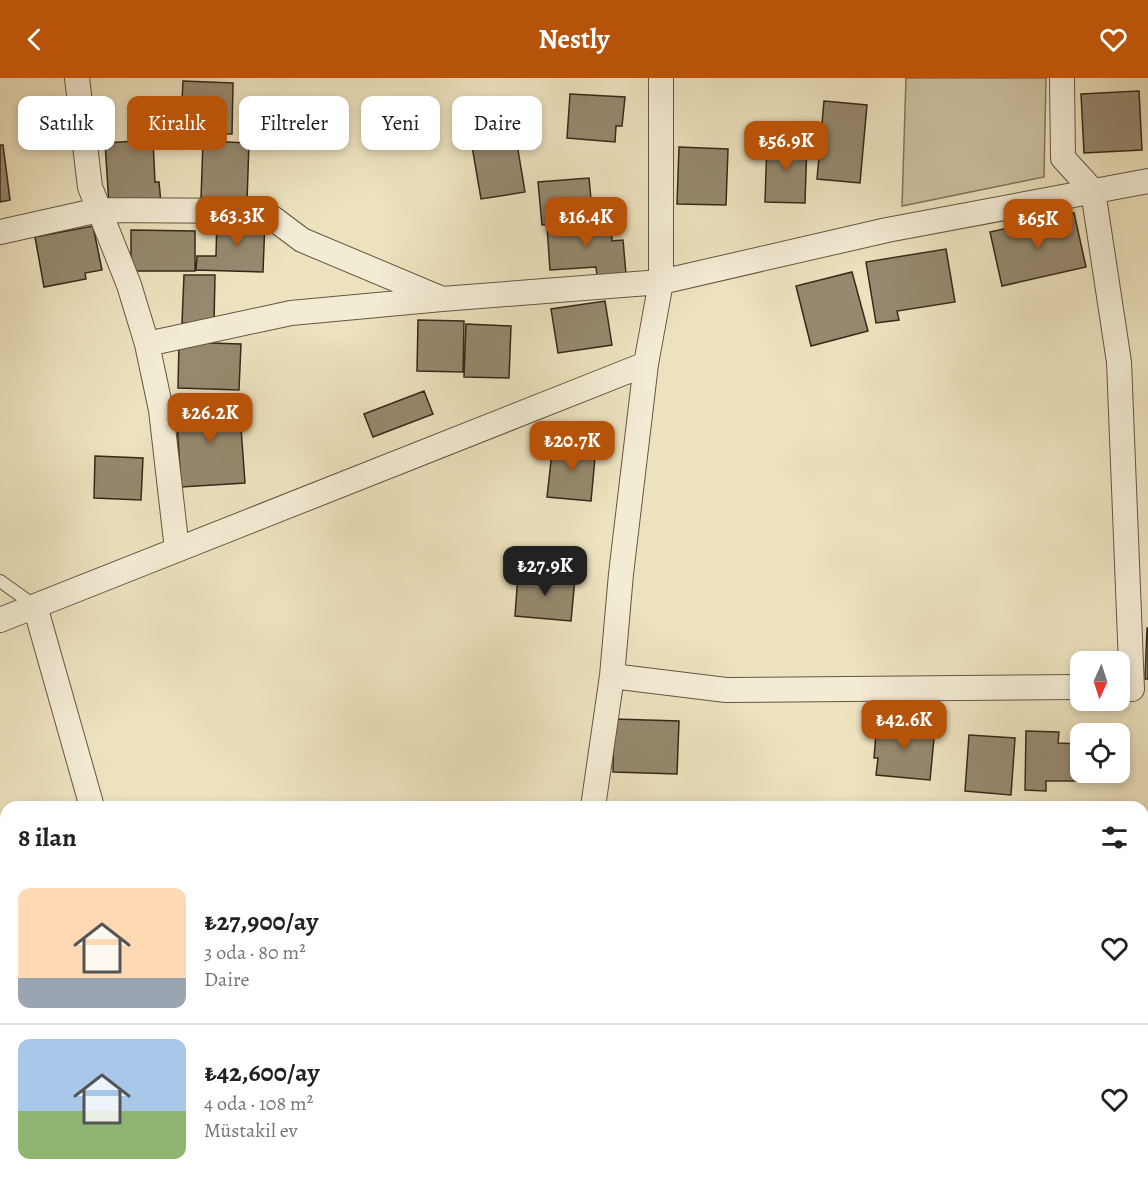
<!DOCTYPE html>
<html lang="tr">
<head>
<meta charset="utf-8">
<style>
	:root { --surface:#fff; --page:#f6f6f6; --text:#222; --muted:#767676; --line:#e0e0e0; --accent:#b45309 }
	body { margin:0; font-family:Alegreya,serif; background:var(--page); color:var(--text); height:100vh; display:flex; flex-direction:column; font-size:22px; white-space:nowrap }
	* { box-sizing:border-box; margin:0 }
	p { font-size:20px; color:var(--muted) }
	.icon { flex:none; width:33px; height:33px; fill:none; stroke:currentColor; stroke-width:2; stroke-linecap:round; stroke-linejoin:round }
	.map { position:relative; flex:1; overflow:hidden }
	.side { position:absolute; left:0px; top:723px; width:1149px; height:386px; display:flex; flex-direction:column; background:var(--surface); border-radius:18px 18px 0 0; box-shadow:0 3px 9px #0003 }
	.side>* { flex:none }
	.top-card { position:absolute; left:18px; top:18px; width:600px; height:54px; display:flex; gap:12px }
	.needle { width:39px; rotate:183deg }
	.tools { position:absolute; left:1070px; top:573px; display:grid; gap:12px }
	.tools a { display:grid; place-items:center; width:60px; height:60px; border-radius:12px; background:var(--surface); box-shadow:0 3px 9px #0003; font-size:30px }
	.price { position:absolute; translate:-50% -51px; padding:0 14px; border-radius:12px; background:var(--accent); color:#fff; font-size:20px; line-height:39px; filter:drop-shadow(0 2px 3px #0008) }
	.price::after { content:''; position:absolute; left:50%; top:36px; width:18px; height:14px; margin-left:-9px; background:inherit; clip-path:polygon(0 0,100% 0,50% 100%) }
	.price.on { background:#222; color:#fff }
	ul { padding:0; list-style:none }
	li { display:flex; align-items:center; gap:18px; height:150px; padding:0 18px }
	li+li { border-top:2px solid var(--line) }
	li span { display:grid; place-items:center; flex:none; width:168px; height:120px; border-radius:12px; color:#555 }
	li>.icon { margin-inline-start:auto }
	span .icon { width:72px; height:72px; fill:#fffc; stroke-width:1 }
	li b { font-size:26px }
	h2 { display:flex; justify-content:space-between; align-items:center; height:72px; padding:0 18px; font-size:26px }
	.pill { padding:0 21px; border-radius:12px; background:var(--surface); box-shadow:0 3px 9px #0003; font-size:21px; line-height:54px }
	.pill.on { background:var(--accent); color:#fff }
	header { display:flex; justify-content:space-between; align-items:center; height:78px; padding:0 18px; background:var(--accent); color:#fff; font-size:27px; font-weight:700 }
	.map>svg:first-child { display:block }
</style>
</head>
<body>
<header><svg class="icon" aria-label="back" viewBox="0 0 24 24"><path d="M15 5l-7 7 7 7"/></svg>Nestly<svg class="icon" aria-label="heart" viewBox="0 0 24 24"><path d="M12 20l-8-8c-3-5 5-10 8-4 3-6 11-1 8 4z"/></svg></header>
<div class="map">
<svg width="1148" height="1108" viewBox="0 0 1148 1108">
	<rect width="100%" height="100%" fill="#ede2be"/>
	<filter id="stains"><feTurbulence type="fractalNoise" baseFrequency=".00333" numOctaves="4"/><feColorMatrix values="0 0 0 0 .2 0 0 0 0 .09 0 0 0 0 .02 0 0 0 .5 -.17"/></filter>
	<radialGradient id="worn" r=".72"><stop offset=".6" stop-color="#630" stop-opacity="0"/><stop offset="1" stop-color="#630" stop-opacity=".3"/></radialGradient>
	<path fill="#cec2a2" stroke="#82755e" stroke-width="1.5" d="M 906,0 L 1046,0 L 1044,99 L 902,128 Z"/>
	<path fill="#96896f" stroke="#37281a" stroke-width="1.5" d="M 183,3 L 233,5 L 232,56 L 168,54 L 169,23 L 182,23 Z
		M 1139,13 L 1142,72 L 1084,75 L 1081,16 Z
		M 570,16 L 625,19 L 622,48 L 616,48 L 615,64 L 567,60 Z
		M 824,23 L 867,27 L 860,105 L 817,101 Z
		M 516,60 L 525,114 L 481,121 L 472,68 Z
		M 153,62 L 155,104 L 159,104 L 161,125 L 109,127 L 105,65 Z
		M 767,62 L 807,63 L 805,125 L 765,124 Z
		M 203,63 L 249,65 L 247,123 L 201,121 Z
		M 0,67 L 3,67 L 10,122 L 0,124 Z
		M 679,69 L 728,71 L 726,127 L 677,126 Z
		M 589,100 L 593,142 L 542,147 L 538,104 Z
		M 1074,135 L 1086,189 L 1002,208 L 990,154 Z
		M 217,141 L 265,142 L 263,194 L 196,192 L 197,178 L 216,178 Z
		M 611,144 L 612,163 L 623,162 L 626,196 L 597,198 L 596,189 L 550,192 L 547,148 Z
		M 93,148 L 102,192 L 85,195 L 86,201 L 44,209 L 35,159 Z
		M 131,152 L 195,153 L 195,193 L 131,193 Z
		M 946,171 L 955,224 L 897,233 L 899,242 L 876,245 L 866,184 Z
		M 852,194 L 868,253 L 811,268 L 796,208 Z
		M 184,197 L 215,197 L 214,246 L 182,245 Z
		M 605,223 L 612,267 L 558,275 L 551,231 Z
		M 418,242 L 464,243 L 463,294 L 417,293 Z
		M 466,246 L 511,248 L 509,300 L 464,299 Z
		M 179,264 L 241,266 L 239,312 L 178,310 Z
		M 424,313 L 433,336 L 373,359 L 364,336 Z
		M 239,322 L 245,405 L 181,409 L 176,326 Z
		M 553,365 L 596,369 L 591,423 L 547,419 Z
		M 95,378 L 143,380 L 141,422 L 94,420 Z
		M 518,496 L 575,500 L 571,543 L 515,538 Z
		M 1147,550 L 1148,550 L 1148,601 L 1145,601 Z
		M 614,641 L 679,643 L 677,696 L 613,694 Z
		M 877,644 L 935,650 L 930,702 L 876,697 L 878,680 L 874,680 Z
		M 1026,653 L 1059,654 L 1058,665 L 1080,666 L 1079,703 L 1046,703 L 1046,713 L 1025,712 Z
		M 969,657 L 1015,660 L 1011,717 L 965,713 Z
		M 1143,825 L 1148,825 L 1148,885 L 1143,885 Z
		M 334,1102 L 371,1102 L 371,1108 L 334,1108 Z"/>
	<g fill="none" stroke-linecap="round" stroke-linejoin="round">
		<g stroke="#645643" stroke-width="14">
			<path id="service" d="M 0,503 L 35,528"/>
		</g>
		<g stroke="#645643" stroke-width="26">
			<path id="minor" d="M 77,0 L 90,109 L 129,207 L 147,266 L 161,332 L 177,472
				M 1062,0 L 1063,80 L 1093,113 L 1119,284 L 1132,611
				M 0,154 L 99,132 L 256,133 L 274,141 L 302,162 L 440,220
				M 147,266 L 291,235 L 442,221 L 661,204 L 887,152 L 1148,103
				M 35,528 L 92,729
				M 0,542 L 646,286
				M 612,598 L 726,612 L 1080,609
				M 593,729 L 612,598 L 621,496 L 646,286 L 661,204 L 661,0
				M 79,1108 L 79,1102
				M 319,1108 L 319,1102"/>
		</g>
		<use href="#service" stroke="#f3ecd5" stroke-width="12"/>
		<use href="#minor" stroke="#f3ecd5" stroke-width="24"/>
	</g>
	<rect width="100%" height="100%" filter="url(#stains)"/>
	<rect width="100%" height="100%" fill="url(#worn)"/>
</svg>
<div class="tools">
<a><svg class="needle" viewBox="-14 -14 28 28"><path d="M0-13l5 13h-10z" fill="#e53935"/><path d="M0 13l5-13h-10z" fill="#767676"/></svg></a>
<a><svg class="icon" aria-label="locate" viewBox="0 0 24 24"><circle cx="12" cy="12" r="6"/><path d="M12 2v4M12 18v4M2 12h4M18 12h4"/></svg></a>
</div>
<b class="price" style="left:786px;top:94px">₺56.9K</b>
<b class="price" style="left:237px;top:169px">₺63.3K</b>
<b class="price" style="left:586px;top:170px">₺16.4K</b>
<b class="price" style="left:1038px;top:172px">₺65K</b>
<b class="price" style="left:210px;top:366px">₺26.2K</b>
<b class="price" style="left:572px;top:394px">₺20.7K</b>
<b class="price on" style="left:545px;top:519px">₺27.9K</b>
<b class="price" style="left:904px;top:673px">₺42.6K</b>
<div class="top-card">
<a class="pill">Satılık</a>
<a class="pill on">Kiralık</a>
<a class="pill">Filtreler</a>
<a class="pill">Yeni</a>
<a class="pill">Daire</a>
</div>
<section class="side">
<h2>8 ilan<svg class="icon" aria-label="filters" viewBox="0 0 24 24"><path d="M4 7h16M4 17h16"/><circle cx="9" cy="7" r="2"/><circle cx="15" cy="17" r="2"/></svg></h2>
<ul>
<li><span style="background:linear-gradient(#ffd9b3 75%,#9aa5b1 0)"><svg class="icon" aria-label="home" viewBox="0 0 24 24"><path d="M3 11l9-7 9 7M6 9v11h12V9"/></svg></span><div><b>₺27,900/ay</b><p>3 oda · 80 m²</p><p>Daire</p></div><svg class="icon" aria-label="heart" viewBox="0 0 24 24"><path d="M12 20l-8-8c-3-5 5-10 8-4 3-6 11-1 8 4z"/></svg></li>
<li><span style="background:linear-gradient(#a9c7e8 60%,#8fb573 0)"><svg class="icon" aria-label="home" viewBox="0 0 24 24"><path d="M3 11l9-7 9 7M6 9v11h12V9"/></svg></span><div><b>₺42,600/ay</b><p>4 oda · 108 m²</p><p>Müstakil ev</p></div><svg class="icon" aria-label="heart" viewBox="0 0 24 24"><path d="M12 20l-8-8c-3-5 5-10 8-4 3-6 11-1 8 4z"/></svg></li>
</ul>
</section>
</div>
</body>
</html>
